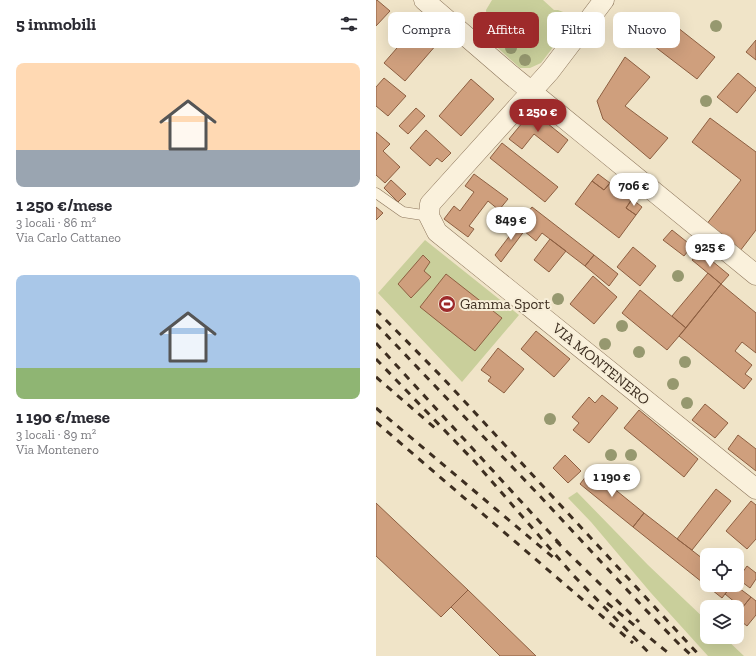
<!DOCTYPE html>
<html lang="it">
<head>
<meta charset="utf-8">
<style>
	:root { --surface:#fff; --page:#f2f2f3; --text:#2b2b33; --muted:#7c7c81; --accent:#9e2a2b }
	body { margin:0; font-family:"Zilla Slab",serif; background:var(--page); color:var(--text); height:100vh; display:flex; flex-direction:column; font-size:15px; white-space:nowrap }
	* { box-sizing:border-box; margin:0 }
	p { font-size:13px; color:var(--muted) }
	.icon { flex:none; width:22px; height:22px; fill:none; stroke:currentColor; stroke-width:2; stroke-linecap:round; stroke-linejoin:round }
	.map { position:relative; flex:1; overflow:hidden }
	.details { display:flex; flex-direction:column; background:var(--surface); width:376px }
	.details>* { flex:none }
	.hud { position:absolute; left:12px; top:12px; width:308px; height:36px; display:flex; gap:8px }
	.fabs { position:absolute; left:324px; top:548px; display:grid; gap:8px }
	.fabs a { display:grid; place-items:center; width:44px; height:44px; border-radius:8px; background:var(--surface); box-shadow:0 4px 16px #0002; font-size:20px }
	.price { position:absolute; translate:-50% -34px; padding:0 9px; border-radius:14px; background:#fff; color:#222; font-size:13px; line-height:26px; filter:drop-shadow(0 1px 2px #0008) }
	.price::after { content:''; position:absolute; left:50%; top:24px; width:12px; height:9px; margin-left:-6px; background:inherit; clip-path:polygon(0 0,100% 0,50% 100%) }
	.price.current { background:var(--accent); color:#fff }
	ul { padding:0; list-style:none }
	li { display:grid; align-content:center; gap:8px; height:212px; padding:0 16px }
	li span { display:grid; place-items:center; height:124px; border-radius:8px; color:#555 }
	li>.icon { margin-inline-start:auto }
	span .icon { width:72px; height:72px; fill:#fffc; stroke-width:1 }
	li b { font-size:17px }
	h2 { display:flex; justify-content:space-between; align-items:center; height:48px; padding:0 16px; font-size:17px }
	.pill { padding:0 14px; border-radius:8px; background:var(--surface); box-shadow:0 4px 16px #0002; font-size:14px; line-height:36px }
	.pill.current { background:var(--accent); color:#fff }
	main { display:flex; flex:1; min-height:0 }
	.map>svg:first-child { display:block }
</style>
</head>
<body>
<main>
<section class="details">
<h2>5 immobili<svg class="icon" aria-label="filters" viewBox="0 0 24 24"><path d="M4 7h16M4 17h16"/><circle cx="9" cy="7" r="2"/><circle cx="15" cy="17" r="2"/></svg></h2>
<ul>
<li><span style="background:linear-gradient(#ffd9b3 70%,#9aa5b1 0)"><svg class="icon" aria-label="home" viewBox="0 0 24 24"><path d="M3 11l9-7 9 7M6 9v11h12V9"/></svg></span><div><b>1 250 €/mese</b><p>3 locali · 86 m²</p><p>Via Carlo Cattaneo</p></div></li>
<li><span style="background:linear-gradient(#a9c7e8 75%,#8fb573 0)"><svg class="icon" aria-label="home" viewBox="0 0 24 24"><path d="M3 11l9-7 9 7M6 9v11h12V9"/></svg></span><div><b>1 190 €/mese</b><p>3 locali · 89 m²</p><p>Via Montenero</p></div></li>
</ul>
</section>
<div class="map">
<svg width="380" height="656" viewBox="0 0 380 656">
	<rect width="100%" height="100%" fill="#f0e4c8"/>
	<path fill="#c9cf9b" d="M 116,0 L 167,0 L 178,10 L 182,10 L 200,17 L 165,63 L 154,68 L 144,68 L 112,39 L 110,10 Z
		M 49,240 L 143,315 L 86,382 L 2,293 Z
		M 201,492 L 272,565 L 331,621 L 331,637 L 348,637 L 368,656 L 332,656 L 275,593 L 215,522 L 192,498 Z"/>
	<path fill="#cf9f7d" stroke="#8d5f41" d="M 0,0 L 1,0 L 14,11 L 0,26 Z
		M 292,20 L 339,57 L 321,79 L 274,43 Z
		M 40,26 L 61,44 L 29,81 L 8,63 Z
		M 380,40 L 380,60 L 370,52 Z
		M 249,57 L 274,77 L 249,106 L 292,138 L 274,159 L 227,119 L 221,101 Z
		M 362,73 L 380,88 L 380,90 L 361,113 L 341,97 Z
		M 8,78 L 30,96 L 12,116 L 0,106 L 0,87 Z
		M 95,79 L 118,99 L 85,136 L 63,116 Z
		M 40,108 L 49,116 L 32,134 L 23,126 Z
		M 156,111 L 192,140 L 182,153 L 158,134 L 146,149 L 133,139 Z
		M 334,118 L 380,152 L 380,230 L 364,251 L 330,225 L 365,180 L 316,142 Z
		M 50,130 L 75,153 L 66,162 L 61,158 L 54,166 L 34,148 Z
		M 0,132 L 14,144 L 7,151 L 24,167 L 9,183 L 0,175 Z
		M 126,143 L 182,187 L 169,202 L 114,158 Z
		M 98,174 L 132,199 L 123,210 L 112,201 L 93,226 L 98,229 L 92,237 L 68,219 L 78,206 L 84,211 L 98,192 L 89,186 Z
		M 222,174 L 234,183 L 228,190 L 216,181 Z
		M 15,180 L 30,194 L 22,202 L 8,188 Z
		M 216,181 L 228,190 L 234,183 L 256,199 L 250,208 L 260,215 L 243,238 L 199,204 Z
		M 256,199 L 266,207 L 260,215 L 250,208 Z
		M 0,207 L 7,213 L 0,220 Z
		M 156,207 L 218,255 L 209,266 L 166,233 L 160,241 L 148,231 L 152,226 L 145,221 Z
		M 145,221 L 152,226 L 125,262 L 119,255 Z
		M 296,230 L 316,246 L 308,256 L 287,240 Z
		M 174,239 L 190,251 L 173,272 L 158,260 Z
		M 257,247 L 280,266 L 264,286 L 241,267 Z
		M 324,251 L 353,275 L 345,284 L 316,260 Z
		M 47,255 L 54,262 L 48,271 L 55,277 L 35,298 L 22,284 Z
		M 218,255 L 242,274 L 233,286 L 209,266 Z
		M 332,273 L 345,284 L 310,328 L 296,316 Z
		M 70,274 L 126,318 L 99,351 L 44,307 Z
		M 217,276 L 241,297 L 218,324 L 194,304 Z
		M 345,284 L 380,313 L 380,353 L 366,342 L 359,351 L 376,365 L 369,374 L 376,379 L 368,389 L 303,336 Z
		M 264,290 L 310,328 L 291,350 L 246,313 Z
		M 160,331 L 194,359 L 178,377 L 145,349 Z
		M 122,348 L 148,369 L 128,393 L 112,381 L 115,377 L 105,370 Z
		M 226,395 L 242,408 L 213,443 L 197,430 L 203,423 L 196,417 L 213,397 L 219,403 Z
		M 329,404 L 352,423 L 339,438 L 316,420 Z
		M 263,410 L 322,459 L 308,477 L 248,428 Z
		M 362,435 L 380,449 L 380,471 L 352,449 Z
		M 189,455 L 205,471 L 192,483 L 177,468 Z
		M 215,470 L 268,513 L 257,527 L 204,484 Z
		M 340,489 L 355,501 L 316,550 L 301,539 Z
		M 375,501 L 380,505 L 380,539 L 371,549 L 350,531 Z
		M 0,503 L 92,590 L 65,617 L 0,556 Z
		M 268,513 L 331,562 L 331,585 L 356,585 L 346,598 L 257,527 Z
		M 371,566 L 380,573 L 380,579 L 374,588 L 362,579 Z
		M 356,585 L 359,585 L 375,597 L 366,608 L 349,594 Z
		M 92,590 L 160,656 L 124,656 L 75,607 Z
		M 375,597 L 380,601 L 380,615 L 371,626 L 361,618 L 361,614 Z"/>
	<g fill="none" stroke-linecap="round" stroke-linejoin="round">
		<g stroke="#8d765c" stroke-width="11">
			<path id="lane" d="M 0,193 L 27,212 L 53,216"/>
		</g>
		<g stroke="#8d765c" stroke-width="21">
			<path id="street" d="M 48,0 L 135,75 L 380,275
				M 228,0 L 174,71 L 54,204 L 53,216 L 61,232 L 380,489"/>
		</g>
		<use href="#lane" stroke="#faf1dc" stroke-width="10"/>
		<use href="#street" stroke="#faf1dc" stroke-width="20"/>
		<path stroke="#3d2e20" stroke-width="3" stroke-dasharray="7 7" stroke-linecap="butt" d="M 0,310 L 66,377 L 324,656
			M 0,324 L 162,494 L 267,607 L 304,645 L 316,656
			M 0,343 L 184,544
			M 0,359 L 99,462 L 198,576 L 276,656
			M 0,377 L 59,428
			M 0,408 L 179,559
			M 0,422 L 257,643
			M 180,541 L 263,622
			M 231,603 L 296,656"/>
	</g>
	<g fill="#96986f">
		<circle cx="340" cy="26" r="6"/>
		<circle cx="135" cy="48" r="6"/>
		<circle cx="149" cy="60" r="6"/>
		<circle cx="330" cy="101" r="6"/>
		<circle cx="302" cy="276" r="6"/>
		<circle cx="182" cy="299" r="6"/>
		<circle cx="246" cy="326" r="6"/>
		<circle cx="229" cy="344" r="6"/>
		<circle cx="263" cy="352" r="6"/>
		<circle cx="309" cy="362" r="6"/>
		<circle cx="297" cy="384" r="6"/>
		<circle cx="311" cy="403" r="6"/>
		<circle cx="174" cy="419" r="6"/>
		<circle cx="235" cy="455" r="6"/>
		<circle cx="255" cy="455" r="6"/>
	</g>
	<defs>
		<g id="stadium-disc" transform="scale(0.9)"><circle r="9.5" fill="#9e2a2b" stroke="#f7eed8"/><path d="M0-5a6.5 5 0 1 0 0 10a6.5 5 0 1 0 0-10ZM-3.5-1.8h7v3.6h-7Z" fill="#fff"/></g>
	</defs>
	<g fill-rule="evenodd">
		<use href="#stadium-disc" x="71" y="304"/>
	</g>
	<g text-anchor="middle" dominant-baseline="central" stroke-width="4" stroke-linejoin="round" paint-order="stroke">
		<g font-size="15" fill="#3d2e20" stroke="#f7eed8" text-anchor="start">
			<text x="84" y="304">Gamma Sport</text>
		</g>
		<g font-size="15" fill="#3d2e20" stroke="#f7eed8">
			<text transform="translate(225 364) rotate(39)">VIA MONTENERO</text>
		</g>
	</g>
</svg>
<div class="fabs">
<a><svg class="icon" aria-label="locate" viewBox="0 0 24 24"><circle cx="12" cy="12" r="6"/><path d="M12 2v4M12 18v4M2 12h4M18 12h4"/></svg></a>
<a><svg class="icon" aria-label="layers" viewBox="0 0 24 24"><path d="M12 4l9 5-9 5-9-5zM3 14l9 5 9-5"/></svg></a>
</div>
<b class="price current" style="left:162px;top:133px">1 250 €</b>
<b class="price" style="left:258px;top:207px">706 €</b>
<b class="price" style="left:135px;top:241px">849 €</b>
<b class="price" style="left:334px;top:268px">925 €</b>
<b class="price" style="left:236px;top:498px">1 190 €</b>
<div class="hud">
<a class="pill">Compra</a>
<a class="pill current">Affitta</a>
<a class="pill">Filtri</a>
<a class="pill">Nuovo</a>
</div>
</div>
</main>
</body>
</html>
